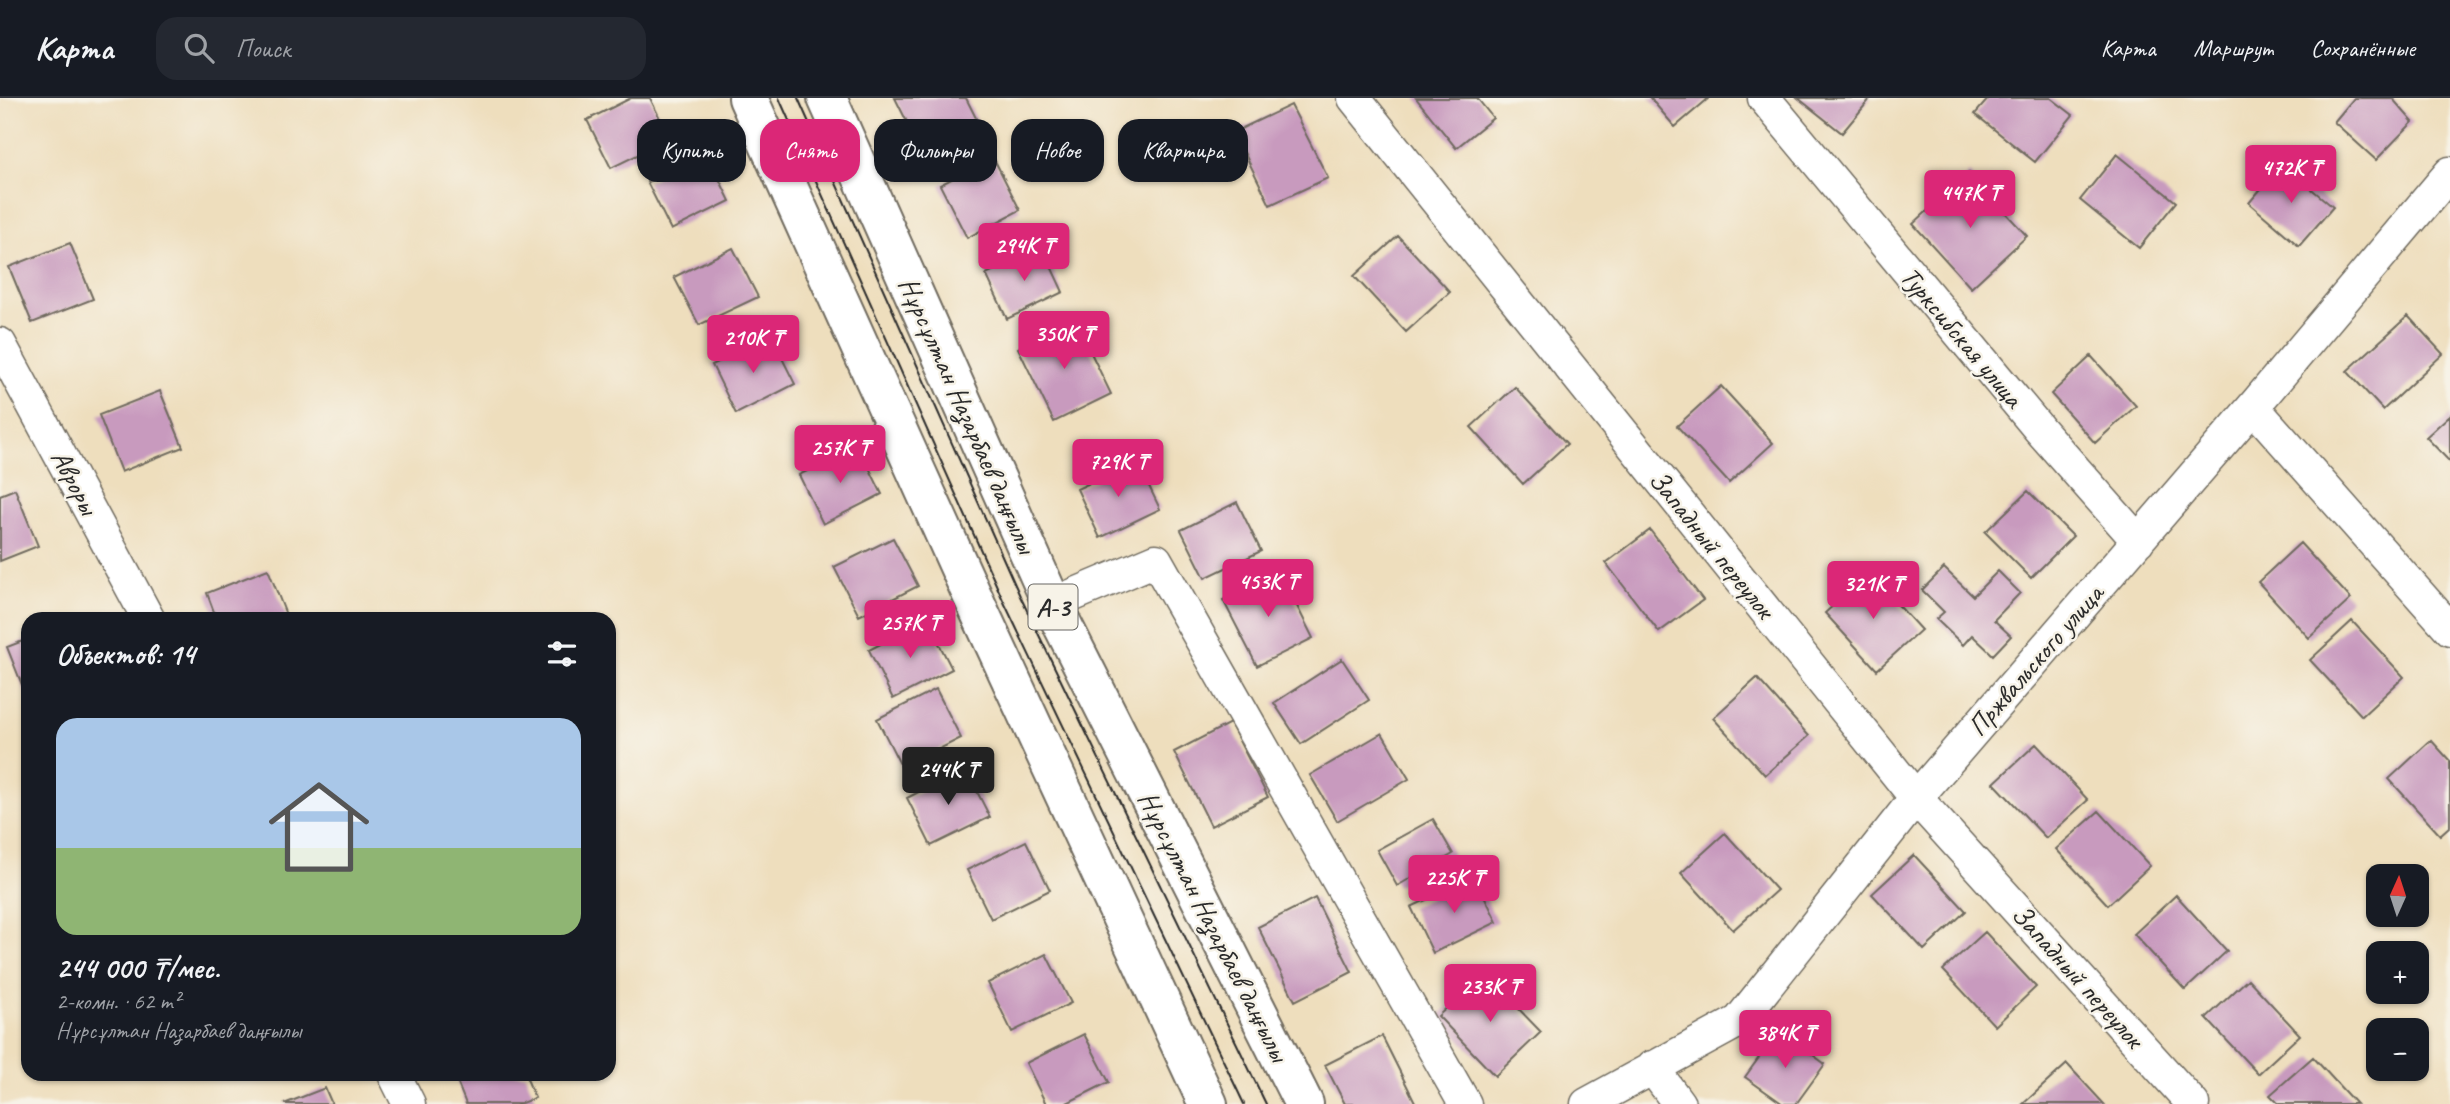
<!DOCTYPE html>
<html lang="ru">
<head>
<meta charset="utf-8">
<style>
	:root { --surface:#171b24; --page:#242831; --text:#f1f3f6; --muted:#9ea1a6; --line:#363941; --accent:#db2777 }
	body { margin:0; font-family:Caveat,sans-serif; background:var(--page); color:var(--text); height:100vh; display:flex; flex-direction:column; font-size:26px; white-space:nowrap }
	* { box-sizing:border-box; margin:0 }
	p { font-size:23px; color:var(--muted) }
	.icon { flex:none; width:38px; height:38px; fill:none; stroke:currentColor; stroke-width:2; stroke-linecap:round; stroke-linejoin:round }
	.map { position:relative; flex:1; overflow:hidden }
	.details { position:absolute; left:21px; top:514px; width:595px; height:469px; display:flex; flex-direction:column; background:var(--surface); border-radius:21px; box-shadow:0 2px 5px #0004 }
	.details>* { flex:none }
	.banner { position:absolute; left:637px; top:21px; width:665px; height:63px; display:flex; gap:14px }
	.needle { width:46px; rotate:3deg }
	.controls { position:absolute; left:2366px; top:766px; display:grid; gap:14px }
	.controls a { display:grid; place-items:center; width:63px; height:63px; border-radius:14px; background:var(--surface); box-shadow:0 2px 5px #0004; font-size:35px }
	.price { position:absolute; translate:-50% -60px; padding:0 16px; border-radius:7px; background:var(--accent); color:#fff; font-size:23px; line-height:46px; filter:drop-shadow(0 2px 4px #0008) }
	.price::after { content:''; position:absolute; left:50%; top:42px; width:21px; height:16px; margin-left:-10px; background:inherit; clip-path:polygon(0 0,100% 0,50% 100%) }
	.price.active { background:#222; color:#fff }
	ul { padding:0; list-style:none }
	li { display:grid; align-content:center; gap:14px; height:371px; padding:0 35px }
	li span { display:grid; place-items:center; height:217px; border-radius:21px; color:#555 }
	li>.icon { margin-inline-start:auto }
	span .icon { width:126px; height:126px; fill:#fffc; stroke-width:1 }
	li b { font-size:30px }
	h2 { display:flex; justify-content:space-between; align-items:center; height:84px; padding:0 35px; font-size:30px }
	.chip { padding:0 24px; border-radius:21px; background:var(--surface); box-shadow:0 2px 5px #0004; font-size:24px; line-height:63px }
	.chip.active { background:var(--accent); color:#fff }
	header { display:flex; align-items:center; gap:42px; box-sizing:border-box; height:98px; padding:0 35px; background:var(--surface); border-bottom:2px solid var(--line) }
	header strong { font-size:33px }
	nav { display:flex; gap:38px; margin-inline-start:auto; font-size:24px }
	.search { width:490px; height:63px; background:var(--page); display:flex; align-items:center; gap:18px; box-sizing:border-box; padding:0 24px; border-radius:21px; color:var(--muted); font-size:26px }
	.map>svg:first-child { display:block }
</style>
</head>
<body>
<header>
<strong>Карта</strong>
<div class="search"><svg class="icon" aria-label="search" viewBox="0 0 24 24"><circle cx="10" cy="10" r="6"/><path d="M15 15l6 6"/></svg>Поиск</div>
<nav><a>Карта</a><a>Маршрут</a><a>Сохранённые</a></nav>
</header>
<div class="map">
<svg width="2450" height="1006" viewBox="0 0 2450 1006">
	<rect width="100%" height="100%" fill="#f7f3e8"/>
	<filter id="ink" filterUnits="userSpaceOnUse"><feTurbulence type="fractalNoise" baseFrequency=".0143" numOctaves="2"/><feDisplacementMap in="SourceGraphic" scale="14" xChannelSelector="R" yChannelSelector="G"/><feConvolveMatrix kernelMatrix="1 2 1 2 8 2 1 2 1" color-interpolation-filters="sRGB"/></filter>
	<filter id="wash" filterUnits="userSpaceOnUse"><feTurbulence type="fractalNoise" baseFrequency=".00686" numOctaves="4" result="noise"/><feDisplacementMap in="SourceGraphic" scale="28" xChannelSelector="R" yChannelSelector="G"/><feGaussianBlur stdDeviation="1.57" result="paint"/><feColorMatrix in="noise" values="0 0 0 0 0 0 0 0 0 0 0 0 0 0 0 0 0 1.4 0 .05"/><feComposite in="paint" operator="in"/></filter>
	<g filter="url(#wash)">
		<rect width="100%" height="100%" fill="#eedebd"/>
		<g id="blocks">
			<path fill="#c89abe" d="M 631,0 L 650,0 L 670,41 L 611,70 L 587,22 Z
				M 895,0 L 966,0 L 984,36 L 927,64 Z
				M 1416,0 L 1477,0 L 1493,20 L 1456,50 Z
				M 1650,0 L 1709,0 L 1675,29 Z
				M 1798,0 L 1871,0 L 1842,35 Z
				M 1989,0 L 2051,0 L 2073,17 L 2035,64 L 1975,16 Z
				M 2354,0 L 2392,0 L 2413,24 L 2376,62 L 2334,24 Z
				M 1291,7 L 1328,80 L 1270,107 L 1234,34 Z
				M 706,54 L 730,103 L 671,132 L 647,84 Z
				M 2117,56 L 2176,104 L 2139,150 L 2080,102 Z
				M 993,59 L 1020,112 L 967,140 L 940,87 Z
				M 2282,66 L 2333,109 L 2299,148 L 2249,105 Z
				M 1969,75 L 2027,138 L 1971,190 L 1913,126 Z
				M 1398,138 L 1450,194 L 1406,234 L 1354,178 Z
				M 70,145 L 93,201 L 32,225 L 9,169 Z
				M 1042,149 L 1063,194 L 1007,221 L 986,176 Z
				M 733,150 L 758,199 L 699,227 L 674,179 Z
				M 2408,218 L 2443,256 L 2383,312 L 2347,273 Z
				M 1075,222 L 1111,296 L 1054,324 L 1018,250 Z
				M 771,238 L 795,286 L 736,316 L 712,267 Z
				M 2091,258 L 2136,308 L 2095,345 L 2051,296 Z
				M 1721,288 L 1773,345 L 1729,385 L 1677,328 Z
				M 1515,289 L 1567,346 L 1523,386 L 1471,329 Z
				M 160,293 L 183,349 L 121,374 L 99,317 Z
				M 2450,317 L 2450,364 L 2426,339 Z
				M 858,347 L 882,396 L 823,426 L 799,377 Z
				M 1137,363 L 1160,411 L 1100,440 L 1077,391 Z
				M 15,391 L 38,448 L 0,463 L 0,397 Z
				M 2028,393 L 2073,438 L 2031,480 L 1985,434 Z
				M 1237,404 L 1261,453 L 1205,480 L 1181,432 Z
				M 1650,432 L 1703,502 L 1659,534 L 1606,465 Z
				M 893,440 L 918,488 L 859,518 L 834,469 Z
				M 2300,445 L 2351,501 L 2309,540 L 2258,484 Z
				M 1944,470 L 1973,498 L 1998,473 L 2020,495 L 1994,522 L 2011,538 L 1993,557 L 1972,537 L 1963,547 L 1936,521 L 1944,514 L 1922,492 Z
				M 268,471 L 288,522 L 217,522 L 207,495 Z
				M 1280,474 L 1313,540 L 1257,568 L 1223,502 Z
				M 1869,475 L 1921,532 L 1877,572 L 1825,515 Z
				M 927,522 L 952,571 L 893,601 L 869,552 Z
				M 2352,523 L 2404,579 L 2362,618 L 2310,562 Z
				M 28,541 L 28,602 L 7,549 Z
				M 1342,561 L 1369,602 L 1301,646 L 1274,605 Z
				M 1757,580 L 1809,638 L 1765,677 L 1713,620 Z
				M 936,591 L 961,640 L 902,670 L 877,621 Z
				M 1230,625 L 1268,699 L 1211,728 L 1174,654 Z
				M 1382,635 L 1409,681 L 1337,723 L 1310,677 Z
				M 2431,642 L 2450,663 L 2450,728 L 2440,737 L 2389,681 Z
				M 2036,646 L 2088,702 L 2046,740 L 1994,685 Z
				M 965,670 L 990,719 L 931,748 L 907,700 Z
				M 2099,713 L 2150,768 L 2108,807 L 2056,751 Z
				M 1433,721 L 1453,756 L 1397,788 L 1377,752 Z
				M 1725,735 L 1777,792 L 1733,832 L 1681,775 Z
				M 1026,743 L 1050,792 L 991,821 L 967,772 Z
				M 1914,757 L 1966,813 L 1924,852 L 1872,796 Z
				M 1475,779 L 1497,824 L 1433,855 L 1411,809 Z
				M 2176,797 L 2227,853 L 2185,892 L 2134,836 Z
				M 1315,800 L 1352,874 L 1295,903 L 1258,829 Z
				M 1985,834 L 2036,889 L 1995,928 L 1943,872 Z
				M 1046,856 L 1071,905 L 1012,934 L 988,885 Z
				M 1484,875 L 1541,934 L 1495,978 L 1438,918 Z
				M 2248,881 L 2300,937 L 2258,976 L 2206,920 Z
				M 1779,932 L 1825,966 L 1796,1006 L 1783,1006 L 1745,979 Z
				M 1084,936 L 1109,984 L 1065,1006 L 1046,1006 L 1026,965 Z
				M 1382,938 L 1416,1006 L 1345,1006 L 1325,967 Z
				M 2313,959 L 2356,1006 L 2279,1006 L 2270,997 Z
				M 2067,966 L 2104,1006 L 2023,1006 Z
				M 454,976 L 525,976 L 535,1000 L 519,1006 L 466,1006 Z
				M 325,990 L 332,1006 L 284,1006 Z"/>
		</g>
	</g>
	<g filter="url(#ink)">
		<use href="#blocks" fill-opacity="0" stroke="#6f6a5e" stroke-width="2"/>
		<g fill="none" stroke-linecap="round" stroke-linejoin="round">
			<g stroke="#6f6a5e" stroke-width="35">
				<path id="street" d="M 1354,0 L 1916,700 L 2193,1006
					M 1764,0 L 2040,332 L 2138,443
					M 0,246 L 149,522
					M 2253,309 L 2450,531
					M 1052,506 L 1156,462 L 1465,1006
					M 1652,969 L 1679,1006
					M 394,976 L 409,1006
					M 1587,1006 L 1739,923 L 1916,700 L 2253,309 L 2450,75"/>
			</g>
			<g stroke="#6f6a5e" stroke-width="42">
				<path id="highway" d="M 748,0 L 981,517 L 1208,1006
					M 827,0 L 1052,506 L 1304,1006"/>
			</g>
			<use href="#street" stroke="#fff" stroke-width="32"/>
			<use href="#highway" stroke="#fff" stroke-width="38"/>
			<path stroke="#2b2b2b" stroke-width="2" d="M 779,0 L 1003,502 L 1244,1006
				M 798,0 L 1020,498 L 1266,1006"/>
		</g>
	</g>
	<g text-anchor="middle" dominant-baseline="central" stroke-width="5" stroke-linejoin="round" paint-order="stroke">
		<rect fill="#f7f3e8" stroke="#686764" stroke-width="2" x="1028.5" y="486.5" width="49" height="45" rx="5"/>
		<g font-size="26" font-weight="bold" fill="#2b2b2b">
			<text x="1053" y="509">А-3</text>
		</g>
		<g font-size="28" fill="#2b2b2b" stroke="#f7f3e8">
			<text transform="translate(1962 239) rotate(50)">Турксибская улица</text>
			<text transform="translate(968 317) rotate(66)">Нұрсұлтан Назарбаев даңғылы</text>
			<text transform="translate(75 384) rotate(62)">Авроры</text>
			<text transform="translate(1712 446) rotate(51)">Западный переулок</text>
			<text transform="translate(2035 562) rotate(-49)">Пржвальского улица</text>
			<text transform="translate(1214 828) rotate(63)">Нұрсұлтан Назарбаев даңғылы</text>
			<text transform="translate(2078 878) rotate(48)">Западный переулок</text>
		</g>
	</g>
</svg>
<div class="controls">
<a><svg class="needle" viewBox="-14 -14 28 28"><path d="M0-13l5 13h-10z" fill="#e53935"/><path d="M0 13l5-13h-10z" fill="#9ea1a6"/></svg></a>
<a>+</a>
<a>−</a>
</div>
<b class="price" style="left:2291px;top:107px">472K ₸</b>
<b class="price" style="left:1970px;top:132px">447K ₸</b>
<b class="price" style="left:1024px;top:185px">294K ₸</b>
<b class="price" style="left:1064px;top:273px">350K ₸</b>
<b class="price" style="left:753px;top:277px">210K ₸</b>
<b class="price" style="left:840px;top:387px">257K ₸</b>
<b class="price" style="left:1118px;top:401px">729K ₸</b>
<b class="price" style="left:1268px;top:521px">453K ₸</b>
<b class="price" style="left:1873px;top:523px">321K ₸</b>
<b class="price" style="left:910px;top:562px">257K ₸</b>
<b class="price active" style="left:948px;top:709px">244K ₸</b>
<b class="price" style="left:1454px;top:817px">225K ₸</b>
<b class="price" style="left:1490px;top:926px">233K ₸</b>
<b class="price" style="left:1785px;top:972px">384K ₸</b>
<div class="banner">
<a class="chip">Купить</a>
<a class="chip active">Снять</a>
<a class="chip">Фильтры</a>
<a class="chip">Новое</a>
<a class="chip">Квартира</a>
</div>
<section class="details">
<h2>Объектов: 14<svg class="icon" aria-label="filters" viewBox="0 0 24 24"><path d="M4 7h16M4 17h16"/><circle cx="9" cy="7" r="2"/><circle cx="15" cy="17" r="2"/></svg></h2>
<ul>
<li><span style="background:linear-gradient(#a9c7e8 60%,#8fb573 0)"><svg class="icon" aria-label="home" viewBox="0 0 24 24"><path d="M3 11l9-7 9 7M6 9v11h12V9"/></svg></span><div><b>244 000 ₸/мес.</b><p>2-комн. · 62 m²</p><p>Нұрсұлтан Назарбаев даңғылы</p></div></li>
</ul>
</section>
</div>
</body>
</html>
